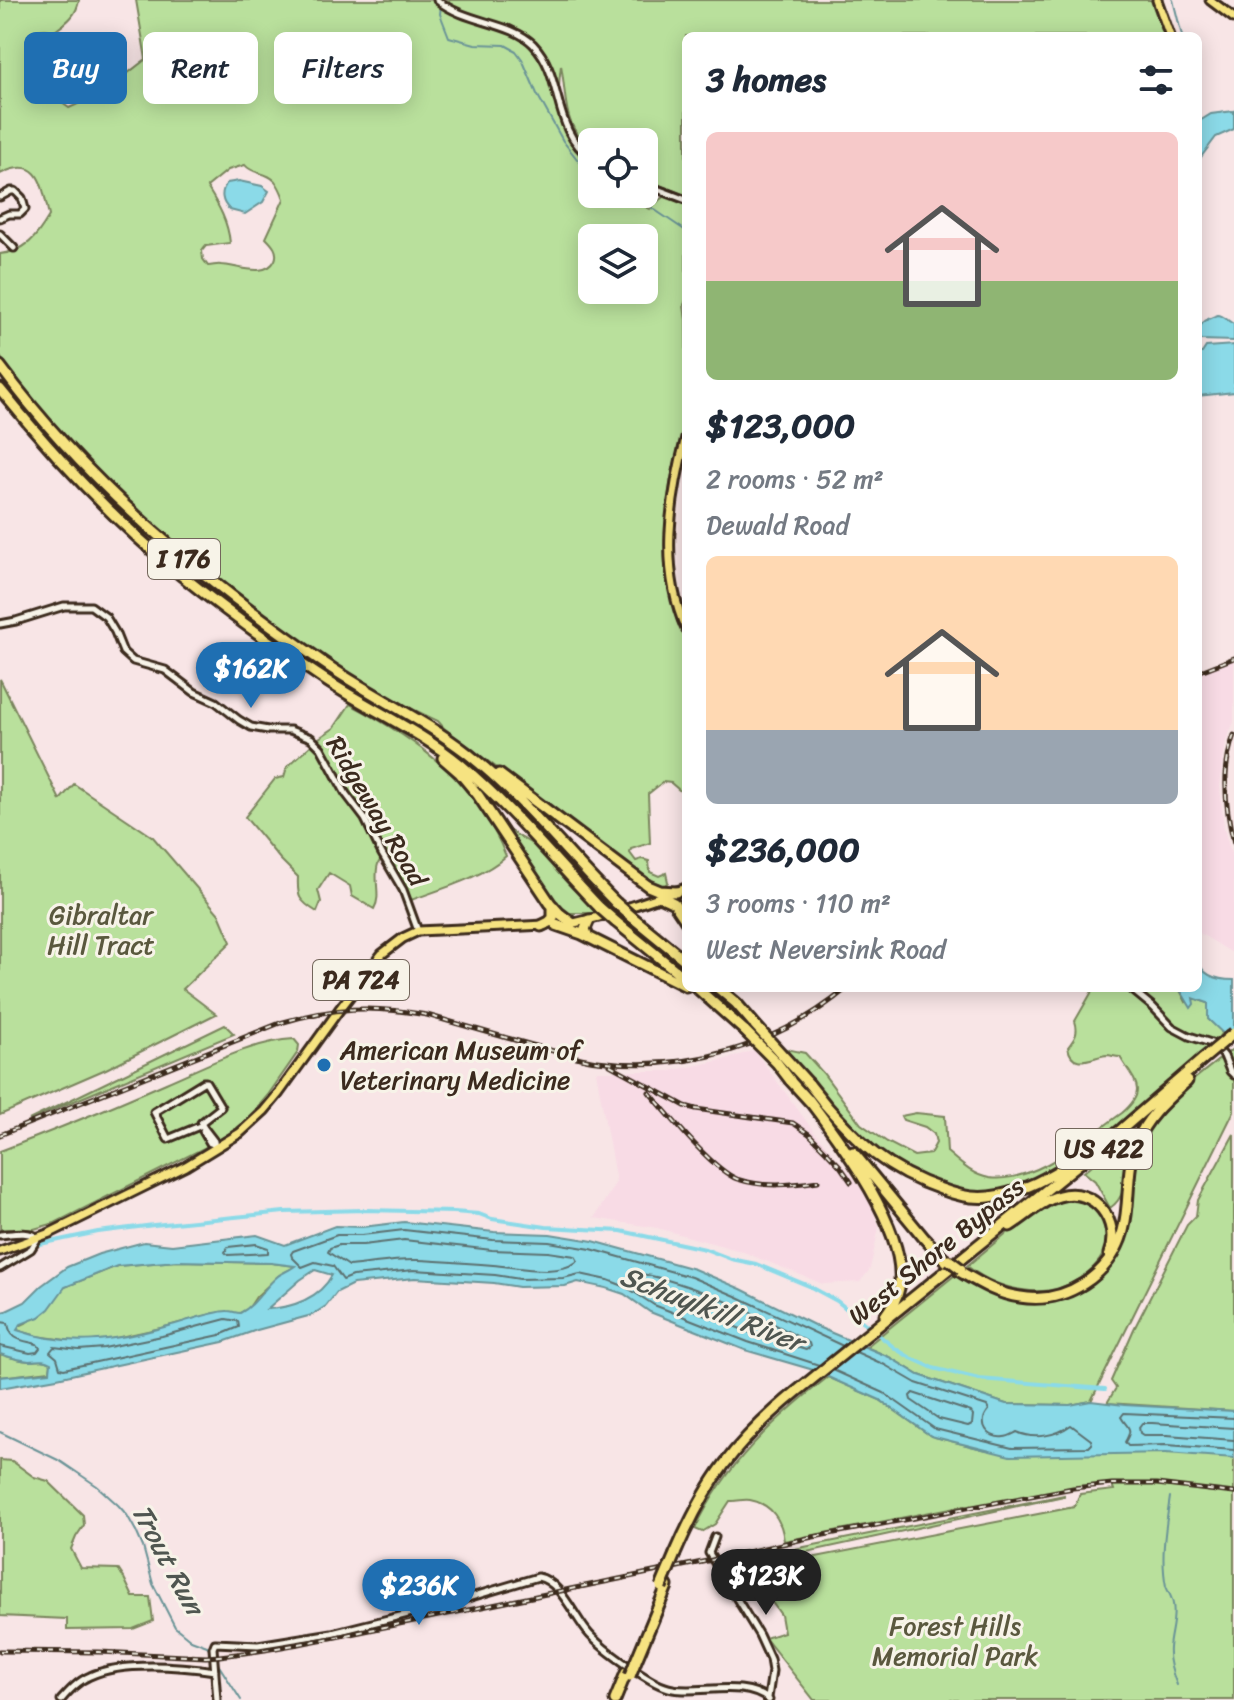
<!DOCTYPE html>
<html lang="en">
<head>
<meta charset="utf-8">
<style>
	:root { --surface:#fff; --page:#f2f2f3; --text:#1f2937; --muted:#747a83; --accent:#1f6fb2 }
	body { margin:0; font-family:Sriracha,sans-serif; background:var(--page); color:var(--text); height:100vh; display:flex; flex-direction:column; font-size:30px; white-space:nowrap }
	* { box-sizing:border-box; margin:0 }
	p { font-size:26px; color:var(--muted) }
	.icon { flex:none; width:44px; height:44px; fill:none; stroke:currentColor; stroke-width:2; stroke-linecap:round; stroke-linejoin:round }
	.map { position:relative; flex:1; overflow:hidden }
	.panel { position:absolute; left:682px; top:32px; width:520px; height:960px; display:flex; flex-direction:column; background:var(--surface); border-radius:12px; box-shadow:0 4px 20px #0003 }
	.panel>* { flex:none }
	.guide { position:absolute; left:24px; top:32px; width:538px; height:72px; display:flex; gap:16px }
	.fabs { position:absolute; left:578px; top:128px; display:grid; gap:16px }
	.fabs a { display:grid; place-items:center; width:80px; height:80px; border-radius:12px; background:var(--surface); box-shadow:0 4px 20px #0003; font-size:40px }
	.price { position:absolute; translate:-50% -68px; padding:0 18px; border-radius:28px; background:var(--accent); color:#fff; font-size:26px; line-height:52px; filter:drop-shadow(0 2px 4px #0008) }
	.price::after { content:''; position:absolute; left:50%; top:48px; width:24px; height:18px; margin-left:-12px; background:inherit; clip-path:polygon(0 0,100% 0,50% 100%) }
	.price.on { background:#222; color:#fff }
	ul { padding:0; list-style:none }
	li { display:grid; align-content:center; gap:16px; height:424px; padding:0 24px }
	li span { display:grid; place-items:center; height:248px; border-radius:12px; color:#555 }
	li>.icon { margin-inline-start:auto }
	span .icon { width:144px; height:144px; fill:#fffc; stroke-width:1 }
	li b { font-size:34px }
	h2 { display:flex; justify-content:space-between; align-items:center; height:96px; padding:0 24px; font-size:34px }
	.chip { padding:0 28px; border-radius:12px; background:var(--surface); box-shadow:0 4px 20px #0003; font-size:28px; line-height:72px }
	.chip.on { background:var(--accent); color:#fff }
	.map>svg:first-child { display:block }
</style>
</head>
<body>
<div class="map">
<svg width="1234" height="1700" viewBox="0 0 1234 1700">
	<rect width="100%" height="100%" fill="#f8e5e6"/>
	<filter id="ink" filterUnits="userSpaceOnUse"><feTurbulence type="fractalNoise" baseFrequency=".0125" numOctaves="2"/><feDisplacementMap in="SourceGraphic" scale="16" xChannelSelector="R" yChannelSelector="G"/><feConvolveMatrix kernelMatrix="1 2 1 2 8 2 1 2 1" color-interpolation-filters="sRGB"/></filter>
	<g filter="url(#ink)">
		<path fill="#f8dbe5" d="M 1234,661 L 1234,722 L 1226,741 L 1220,786 L 1224,829 L 1234,864 L 1234,954 L 1198,932 L 1198,674 Z
			M 754,1050 L 815,1133 L 852,1175 L 871,1204 L 879,1227 L 870,1269 L 860,1282 L 823,1284 L 741,1251 L 657,1228 L 594,1218 L 616,1182 L 596,1071 L 670,1071 L 731,1058 Z"/>
		<path fill="#b9e09c" stroke="#7a855d" stroke-width="2" fill-rule="evenodd" d="M 0,0 L 79,0 C 77,15 67,22 55,31 L 45,29 L 39,30 C 22,67 39,87 69,108 C 86,101 108,87 117,71 L 124,68 L 128,73 L 146,59 L 136,0 L 1151,0 L 1164,36 L 686,36 L 686,300 L 684,305 L 686,320 C 686,350 688,381 686,412 C 685,430 675,458 671,478 C 663,521 662,602 686,639 L 686,796 L 671,783 L 663,782 L 648,794 L 650,843 L 631,849 L 630,853 L 636,861 L 642,859 L 649,861 L 650,872 L 659,876 L 666,873 L 668,882 L 664,886 L 656,886 L 647,881 L 444,728 L 438,721 L 406,706 L 350,674 L 285,630 L 166,539 L 113,489 L 42,411 L 4,363 L 0,356 L 0,254 C 26,251 36,238 49,216 C 42,185 40,154 0,174 ZM 561,65 C 568,104 561,120 592,153 L 592,142 L 644,142 L 644,179 L 682,194 C 667,190 660,199 650,209 L 621,194 L 592,194 L 592,160 C 561,124 555,113 561,65 ZM 245,165 C 253,175 266,171 275,181 C 279,186 282,193 284,199 L 266,238 C 272,244 279,251 275,260 C 266,279 236,265 221,265 C 217,264 213,266 208,266 L 203,259 L 202,251 L 206,246 L 230,243 C 228,222 219,206 207,187 L 228,170 ZM 592,238 L 644,238 L 644,290 L 592,290 Z
			M 0,679 L 60,800 L 74,784 L 153,837 L 219,914 L 231,942 L 183,989 L 216,1014 L 106,1069 L 0,1115 Z
			M 350,704 C 419,740 476,783 506,856 C 482,878 441,889 411,900 L 404,883 L 385,852 C 383,856 380,860 378,864 C 373,879 382,896 374,909 L 352,896 L 350,886 L 329,873 L 318,890 L 321,902 L 317,912 C 299,901 297,897 298,877 L 280,859 L 245,817 L 275,779 L 284,777 L 287,767 L 319,738 L 334,728 Z
			M 510,831 L 532,844 L 572,888 L 596,910 L 594,913 L 568,913 L 555,903 L 509,835 Z
			M 1094,988 L 1179,988 L 1186,1002 L 1191,997 L 1208,1003 L 1208,1019 L 1222,1031 C 1216,1049 1148,1104 1129,1118 C 1098,1142 1064,1170 1027,1184 C 965,1208 902,1176 856,1133 C 847,1125 840,1115 832,1106 C 817,1087 801,1068 786,1049 L 805,1053 L 823,1073 L 861,1124 L 887,1142 L 914,1156 L 930,1154 L 936,1143 L 934,1134 L 925,1127 L 903,1120 L 901,1116 L 916,1113 L 945,1116 L 947,1152 C 959,1162 972,1175 989,1178 C 1036,1184 1086,1138 1122,1113 C 1149,1090 1134,1081 1120,1057 C 1115,1057 1111,1055 1107,1055 C 1093,1056 1072,1071 1068,1047 C 1075,1038 1079,1033 1075,1021 Z
			M 225,1025 L 234,1034 L 29,1120 Z
			M 294,1039 L 299,1045 L 298,1052 L 268,1095 L 245,1122 L 218,1141 L 55,1223 L 34,1229 L 0,1229 L 0,1151 C 56,1130 111,1107 166,1083 C 204,1067 252,1041 294,1039 Z
			M 1234,1048 L 1234,1111 L 1091,1401 L 1070,1405 L 1006,1404 L 919,1375 L 889,1357 L 866,1347 L 955,1275 C 1015,1317 1093,1317 1125,1240 C 1128,1231 1128,1220 1129,1210 C 1132,1183 1132,1156 1145,1132 C 1161,1102 1207,1069 1234,1048 Z
			M 1234,1134 L 1234,1411 L 1107,1403 L 1116,1388 L 1111,1381 L 1134,1329 L 1187,1225 L 1196,1216 L 1198,1200 Z
			M 1108,1151 L 1113,1158 L 1126,1162 C 1125,1180 1126,1197 1110,1208 L 1095,1181 L 1084,1172 Z
			M 1065,1198 C 1080,1198 1088,1201 1099,1212 C 1104,1217 1105,1221 1106,1228 C 1114,1262 1073,1289 1043,1291 C 1015,1292 989,1283 967,1266 L 1009,1231 L 1051,1203 Z
			M 177,1261 L 271,1263 L 296,1266 L 278,1276 L 256,1297 L 248,1309 L 240,1313 L 215,1313 L 161,1328 L 102,1341 L 80,1342 L 37,1336 L 17,1330 L 17,1327 L 26,1323 L 65,1287 L 117,1266 Z
			M 0,1354 C 9,1357 19,1360 29,1361 C 38,1361 42,1358 51,1363 L 50,1371 L 0,1377 Z
			M 828,1377 L 880,1400 L 931,1436 L 987,1450 L 997,1436 L 1234,1438 L 1234,1700 L 814,1700 L 765,1638 L 784,1632 L 781,1615 L 761,1587 L 742,1596 L 728,1574 L 1074,1507 L 1080,1494 L 1114,1490 L 1112,1484 L 1073,1488 L 958,1509 L 966,1505 L 784,1541 C 782,1521 772,1504 750,1500 C 744,1499 736,1501 730,1501 L 715,1524 L 702,1532 L 695,1529 C 726,1464 772,1421 828,1377 Z
			M 0,1460 L 12,1461 L 34,1477 L 48,1481 L 83,1515 L 84,1525 L 76,1537 L 71,1549 L 81,1568 L 118,1569 L 124,1578 L 133,1597 L 150,1597 L 153,1621 L 133,1629 L 67,1630 L 67,1619 L 0,1616 Z
			M 1064,1495 L 1064,1496 L 724,1570 L 719,1564 Z"/>
		<path fill="#8bdae8" stroke="#6b9497" stroke-width="2" fill-rule="evenodd" d="M 1234,111 L 1234,129 L 1216,137 L 1198,161 L 1198,122 L 1211,114 Z
			M 239,181 L 262,186 L 269,191 L 263,202 L 245,214 L 230,210 C 221,202 220,192 227,183 Z
			M 1218,315 C 1224,315 1228,322 1234,324 L 1234,341 L 1200,340 C 1194,326 1205,319 1218,315 Z
			M 1234,345 L 1234,392 L 1198,396 L 1198,353 L 1202,353 L 1206,347 Z
			M 1198,960 C 1202,977 1219,980 1234,980 L 1234,1044 L 1208,1019 L 1208,1003 L 1193,998 L 1194,1004 L 1191,1008 L 1179,988 L 1198,988 Z
			M 404,1222 L 494,1232 L 550,1234 L 593,1241 L 694,1269 L 741,1289 L 820,1328 L 889,1357 L 919,1375 L 1006,1404 L 1070,1405 L 1091,1401 L 1124,1405 L 1234,1411 L 1234,1458 L 1166,1453 L 1010,1456 L 931,1436 L 880,1400 L 848,1386 L 810,1369 L 745,1350 L 650,1312 L 624,1294 L 606,1288 L 578,1282 L 565,1286 L 519,1287 L 494,1283 L 415,1278 L 353,1284 L 337,1292 L 326,1306 L 312,1315 L 257,1330 L 223,1342 L 57,1378 L 0,1388 L 0,1377 L 50,1372 L 51,1363 C 42,1358 38,1361 29,1361 C 19,1360 9,1357 0,1354 L 0,1314 L 25,1302 L 41,1286 L 67,1267 L 99,1254 L 144,1242 L 172,1245 L 257,1235 L 285,1245 L 335,1226 L 362,1227 ZM 177,1261 L 271,1263 L 295,1266 C 290,1270 283,1272 278,1276 C 264,1287 256,1305 240,1313 C 236,1313 232,1311 228,1311 C 217,1310 181,1323 168,1326 C 115,1341 69,1348 17,1330 L 21,1324 L 39,1317 L 49,1309 L 65,1287 L 117,1266 ZM 315,1270 L 332,1275 C 320,1298 292,1308 267,1309 L 300,1280 Z"/>
		<g fill="none" stroke-linecap="round" stroke-linejoin="round">
			<path stroke="#5b706f" stroke-width="2" d="M 404,1240 L 492,1250 L 548,1252 L 575,1256 L 578,1261 C 558,1277 518,1267 493,1265 C 468,1263 443,1261 418,1260 C 396,1259 372,1264 349,1266 L 328,1252 L 330,1248 L 339,1245 L 363,1245 Z
				M 256,1244 L 268,1248 L 268,1253 L 228,1255 L 225,1252 L 228,1247 Z
				M 636,1273 C 692,1282 760,1315 809,1343 L 810,1347 L 806,1350 L 751,1333 L 658,1296 L 634,1280 L 633,1276 Z
				M 226,1319 L 238,1321 L 239,1327 L 220,1335 L 64,1369 L 60,1368 L 57,1358 L 50,1352 L 54,1347 L 79,1350 L 104,1348 L 162,1336 Z
				M 0,1322 L 8,1323 C 10,1341 22,1340 37,1344 L 40,1348 L 37,1352 L 30,1353 L 0,1346
				M 819,1365 L 748,1342 L 654,1305 L 626,1287 L 608,1280 L 580,1274 L 563,1278 L 520,1279 L 495,1275 L 414,1270 L 353,1276 L 343,1280 L 333,1266 L 315,1262 L 302,1267 L 292,1257 L 291,1254 L 293,1251 L 337,1235 L 362,1235 L 404,1230 L 493,1240 L 549,1242 L 591,1249 L 691,1277 L 738,1297 L 843,1346
				M 833,1370 L 884,1393 L 935,1429 L 1012,1448 L 1089,1447 L 1092,1444 L 1091,1440 L 1071,1425 C 1056,1436 1034,1440 1017,1432 C 1013,1434 1008,1437 1004,1437 C 988,1439 977,1424 989,1410 L 987,1406 L 916,1383 L 885,1365 L 856,1352
				M 913,1393 L 971,1412 L 973,1415 L 972,1424 L 968,1426 L 939,1419 L 911,1400 L 910,1396 Z
				M 1234,1418 L 1124,1413 L 1121,1417 C 1127,1428 1134,1427 1125,1442 L 1128,1446 L 1167,1445 L 1234,1450
				M 1234,1428 L 1152,1423 L 1142,1423 L 1139,1427 L 1140,1433 L 1143,1435 L 1167,1435 L 1234,1440"/>
			<path stroke="#6b9497" stroke-width="2" d="M 1173,0 L 1182,36
				M 441,5 L 440,14 L 449,37 L 475,44 L 505,45 L 516,51 L 522,59 L 537,94 L 563,141 L 577,159 L 592,171
				M 652,208 L 686,231
				M 0,1432 L 60,1461 L 97,1486 L 118,1505 L 127,1515 L 136,1531 L 143,1547 L 153,1584 L 175,1627 L 191,1640 L 207,1646 L 212,1651
				M 1170,1497 C 1166,1526 1160,1557 1166,1586 C 1168,1592 1172,1597 1173,1604 C 1176,1619 1170,1633 1169,1648 C 1168,1660 1172,1673 1177,1685
				M 216,1661 L 241,1700"/>
			<path stroke="#8bdae8" stroke-width="4" d="M 16,1249 L 98,1232 L 154,1225 L 284,1212 L 365,1210 L 454,1212 L 479,1214 L 492,1219 L 546,1227 L 621,1231 L 705,1249 L 731,1259 L 756,1264 L 809,1286 L 837,1301 L 896,1349 L 911,1358 L 933,1368 L 979,1379 L 1105,1389"/>
			<g stroke="#3b2a1e" stroke-width="11">
				<path id="minor" d="M 437,0 C 465,23 511,22 533,44 C 565,77 550,129 592,159
					M 644,184 L 686,200
					M 0,197 L 11,191 L 15,191 L 22,198 L 25,209 L 20,214 L 9,214 L 0,218
					M 0,234 L 14,248
					M 0,624 L 16,621 L 64,606 L 91,606 L 106,617 L 115,632 L 123,652 L 133,661 L 165,670 L 194,692 L 216,702 L 239,720 L 251,727 L 268,730 L 290,730 L 311,738 L 321,748 L 346,794 L 365,819 L 382,854 L 403,890 L 418,931
					M 1130,988 L 1153,1007 L 1172,1027 L 1189,1036 L 1214,1044 L 1224,1056 L 1230,1071 L 1234,1075
					M 202,1125 L 168,1139 L 154,1112 L 203,1082 L 206,1082 L 221,1107 L 203,1121 L 201,1123 L 204,1128
					M 213,1144 L 210,1143 L 203,1131 L 204,1128 L 214,1141 L 215,1148
					M 0,1235 C 12,1234 28,1230 38,1238 L 31,1249 L 0,1268
					M 715,1537 L 709,1553 L 759,1635 L 770,1659 L 772,1671 L 768,1698
					M 61,1700 C 69,1691 78,1681 90,1676 C 122,1661 181,1666 215,1671
					M 217,1700 L 213,1648 L 215,1643 L 258,1645 L 332,1633 L 444,1605 L 538,1577 C 561,1581 575,1619 590,1635 C 604,1650 622,1662 639,1673 C 650,1680 661,1687 673,1689 C 701,1694 744,1679 769,1700"/>
			</g>
			<g stroke="#3b2a1e" stroke-width="13">
				<path id="major" d="M 1157,0 L 1170,36
					M 1210,0 L 1234,18
					M 686,437 C 670,499 659,568 686,629
					M 570,924 L 599,917 L 686,888
					M 0,1251 L 50,1233 L 186,1166 L 240,1133 L 264,1111 L 279,1093 L 339,1010 L 382,954 L 403,938 L 418,931 L 545,925"/>
			</g>
			<g stroke="#3b2a1e" stroke-width="15">
				<path id="highway" d="M 0,366 C 88,485 202,579 324,663 C 370,695 422,718 467,753 C 522,796 566,853 616,903
					M 0,389 C 54,456 114,520 181,575 C 225,610 271,644 318,675 C 364,707 418,729 461,765 C 512,808 554,860 600,908
					M 443,758 L 459,772 L 478,795 L 550,903 L 559,913 L 572,923
					M 499,774 L 648,886 L 660,891 L 676,892
					M 661,897 L 674,903 L 686,921
					M 632,917 L 686,961
					M 616,922 L 686,979
					M 556,925 L 582,934 L 686,986
					M 541,926 L 549,922 L 553,918 L 553,906
					M 588,937 L 585,929 L 589,920
					M 697,988 L 745,1031
					M 718,988 L 736,1003 L 755,1025
					M 790,1080 L 812,1104
					M 809,1084 L 825,1104
					M 809,1100 C 841,1142 910,1233 899,1288 C 897,1299 891,1308 885,1316
					M 823,1102 C 860,1144 886,1170 941,1189 C 956,1195 972,1199 989,1197 C 1023,1193 1051,1176 1079,1158
					M 853,1152 L 924,1238 L 949,1264
					M 1010,1226 C 1026,1216 1041,1201 1059,1196 C 1095,1186 1121,1222 1109,1254
					M 959,1271 C 978,1282 997,1294 1020,1297 C 1065,1305 1111,1275 1123,1231 C 1131,1201 1125,1170 1137,1141 C 1147,1116 1168,1099 1187,1081
					M 675,1554 C 707,1480 734,1443 796,1392 L 1122,1129 L 1203,1059
					M 635,1663 L 667,1586
					M 615,1700 L 626,1673"/>
			</g>
			<use href="#minor" stroke="#f7f3e8" stroke-width="5"/>
			<use href="#major" stroke="#f6e381" stroke-width="7"/>
			<use href="#highway" stroke="#f6e381" stroke-width="9"/>
			<g stroke="#3b2a1e" stroke-width="5">
				<path id="rail" d="M 1198,672 L 1234,658
					M 1234,735 C 1221,770 1225,808 1234,843
					M 610,1065 L 685,1106 L 696,1109 L 793,1123 L 809,1134 L 826,1151 L 840,1166 L 851,1182
					M 649,1092 C 668,1114 712,1169 737,1179 C 764,1188 791,1185 818,1181
					M 0,1135 L 280,1023 C 334,1007 371,1005 427,1015 C 462,1025 497,1035 532,1045 C 554,1051 575,1058 597,1061 C 687,1073 778,1046 847,988
					M 0,1651 L 99,1652 L 206,1657 C 248,1654 289,1646 331,1638 L 712,1560 L 808,1538 L 1073,1488 L 1112,1484 L 1157,1484 L 1234,1493"/>
			</g>
			<use href="#rail" stroke="#f7f3e8" stroke-width="2" stroke-dasharray="6" stroke-linecap="butt"/>
			<g stroke="#3b2a1e" stroke-width="15" stroke-linecap="butt">
				<path id="highway-bridge" d="M 616,903 L 632,917
					M 600,908 L 616,922
					M 755,1025 L 809,1084
					M 745,1031 L 777,1063 L 790,1080
					M 1203,1059 L 1234,1033
					M 949,1260 L 961,1269
					M 661,1587 L 675,1554
					M 630,1676 L 635,1663"/>
			</g>
			<use href="#highway-bridge" stroke="#f6e381" stroke-width="9"/>
		</g>
	</g>
	<circle fill="#1f6fb2" stroke="#f7f3e8" stroke-width="3" cx="324" cy="1065" r="8"/>
	<g text-anchor="middle" dominant-baseline="central" stroke-width="6" stroke-linejoin="round" paint-order="stroke">
		<g fill="#f7f3e8" stroke="#73665b" stroke-width="2">
			<rect x="148" y="539" width="72" height="40" rx="6"/>
			<rect x="313" y="960" width="96" height="40" rx="6"/>
			<rect x="1056" y="1129" width="96" height="40" rx="6"/>
		</g>
		<g font-size="24" font-weight="bold" fill="#3b2a1e">
			<text x="184" y="559">I 176</text>
			<text x="361" y="980">PA 724</text>
			<text x="1104" y="1149">US 422</text>
		</g>
		<g font-size="26" fill="#3b2a1e" stroke="#f7f3e8">
			<text transform="translate(377 811) rotate(59)">Ridgeway Road</text>
			<text transform="translate(936 1251) rotate(-39)">West Shore Bypass</text>
		</g>
		<g font-size="26" fill="#5a583e" stroke="#f7f3e8">
			<text x="101" y="915">Gibraltar<tspan x="101" dy="30">Hill Tract</tspan></text>
			<text x="955" y="1626">Forest Hills<tspan x="955" dy="30">Memorial Park</tspan></text>
		</g>
		<g font-size="26" fill="#3b2a1e" stroke="#f7f3e8" text-anchor="start">
			<text x="340" y="1050">American Museum of<tspan x="340" dy="30">Veterinary Medicine</tspan></text>
		</g>
		<g font-size="28" font-style="italic" fill="#4f5650" stroke="#f7f3e8">
			<text transform="translate(712 1309) rotate(21)">Schuylkill River</text>
			<text transform="translate(168 1559) rotate(62)">Trout Run</text>
		</g>
	</g>
</svg>
<div class="fabs">
<a><svg class="icon" aria-label="locate" viewBox="0 0 24 24"><circle cx="12" cy="12" r="6"/><path d="M12 2v4M12 18v4M2 12h4M18 12h4"/></svg></a>
<a><svg class="icon" aria-label="layers" viewBox="0 0 24 24"><path d="M12 4l9 5-9 5-9-5zM3 14l9 5 9-5"/></svg></a>
</div>
<b class="price" style="left:251px;top:710px">$162K</b>
<b class="price on" style="left:766px;top:1617px">$123K</b>
<b class="price" style="left:419px;top:1627px">$236K</b>
<div class="guide">
<a class="chip on">Buy</a>
<a class="chip">Rent</a>
<a class="chip">Filters</a>
</div>
<section class="panel">
<h2>3 homes<svg class="icon" aria-label="filters" viewBox="0 0 24 24"><path d="M4 7h16M4 17h16"/><circle cx="9" cy="7" r="2"/><circle cx="15" cy="17" r="2"/></svg></h2>
<ul>
<li><span style="background:linear-gradient(#f6c9c9 60%,#8fb573 0)"><svg class="icon" aria-label="home" viewBox="0 0 24 24"><path d="M3 11l9-7 9 7M6 9v11h12V9"/></svg></span><div><b>$123,000</b><p>2 rooms · 52 m²</p><p>Dewald Road</p></div></li>
<li><span style="background:linear-gradient(#ffd9b3 70%,#9aa5b1 0)"><svg class="icon" aria-label="home" viewBox="0 0 24 24"><path d="M3 11l9-7 9 7M6 9v11h12V9"/></svg></span><div><b>$236,000</b><p>3 rooms · 110 m²</p><p>West Neversink Road</p></div></li>
</ul>
</section>
</div>
</body>
</html>
